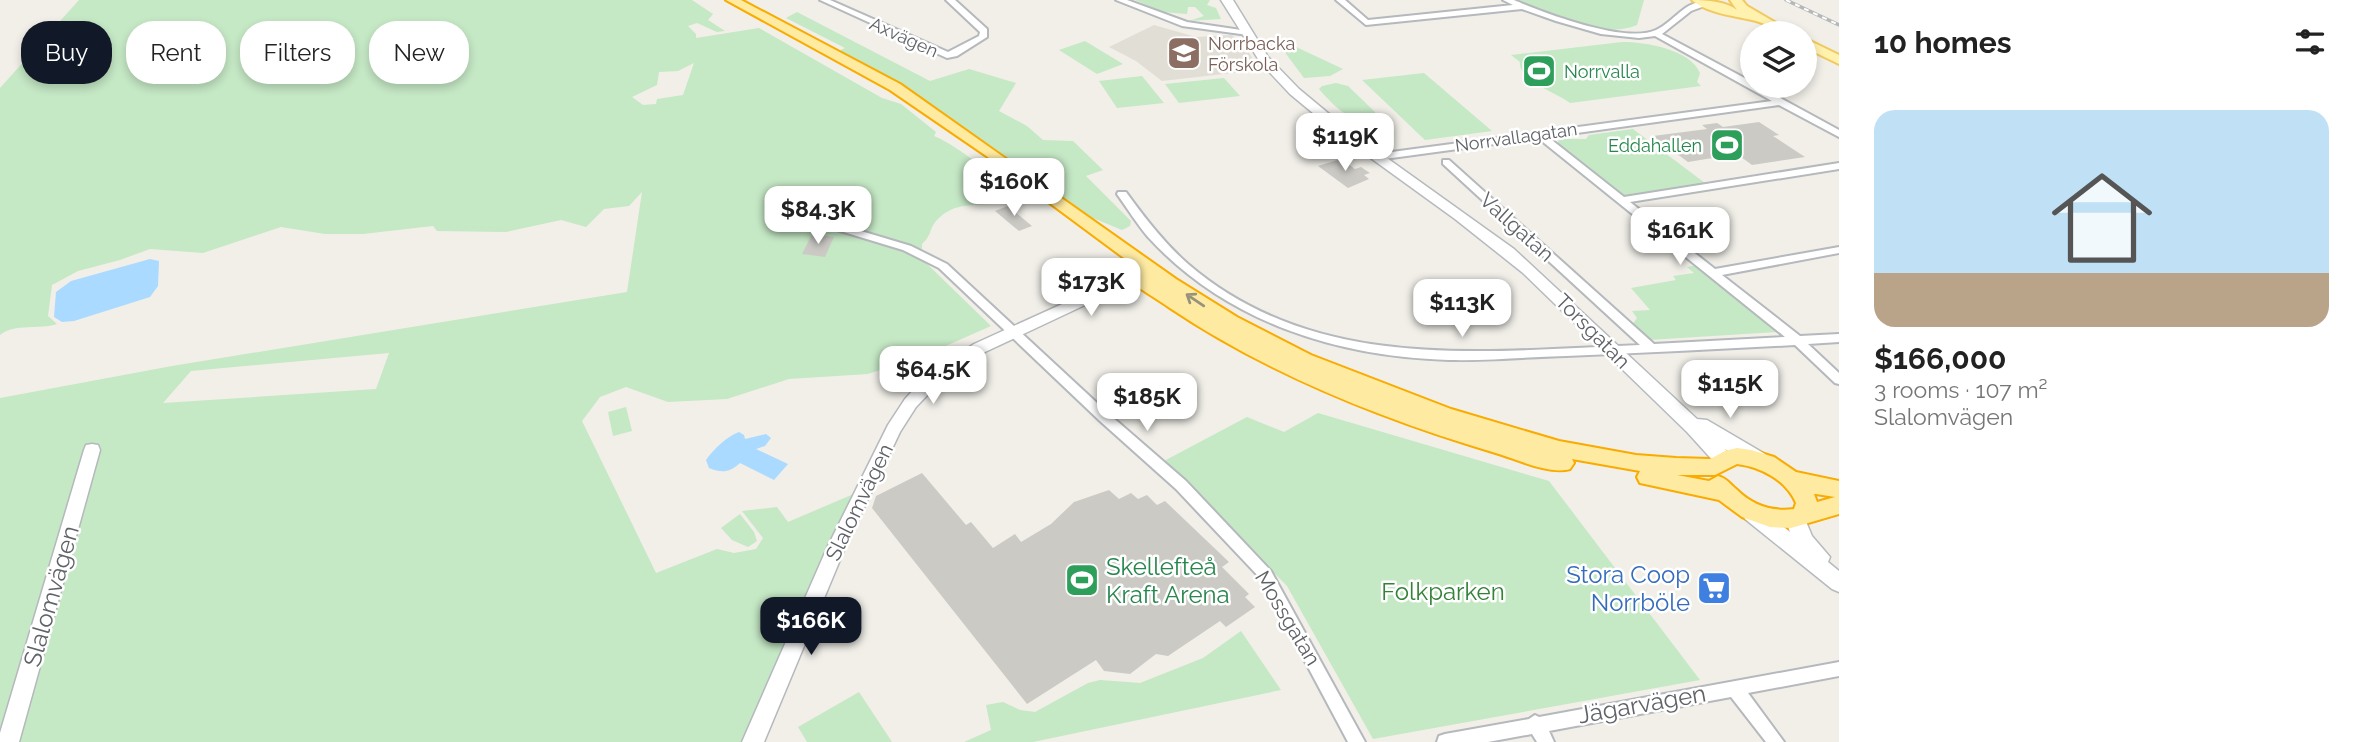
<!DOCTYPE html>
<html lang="en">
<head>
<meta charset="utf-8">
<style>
	:root { --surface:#fff; --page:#f6f6f6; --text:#222; --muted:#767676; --accent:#111827 }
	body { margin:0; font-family:Raleway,sans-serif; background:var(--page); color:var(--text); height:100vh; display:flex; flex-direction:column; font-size:26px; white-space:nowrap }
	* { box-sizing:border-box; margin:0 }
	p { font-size:23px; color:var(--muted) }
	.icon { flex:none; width:38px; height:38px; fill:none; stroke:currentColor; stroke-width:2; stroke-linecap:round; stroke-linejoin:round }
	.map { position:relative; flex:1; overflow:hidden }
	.drawer { display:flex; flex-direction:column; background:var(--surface); width:525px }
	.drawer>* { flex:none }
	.guide { position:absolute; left:21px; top:21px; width:665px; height:63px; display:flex; gap:14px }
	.tools { position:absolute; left:1740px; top:21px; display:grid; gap:14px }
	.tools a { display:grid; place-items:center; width:77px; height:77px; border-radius:50%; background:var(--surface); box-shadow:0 4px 10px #0003; font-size:35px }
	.price { position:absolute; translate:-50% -60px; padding:0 16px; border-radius:14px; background:#fff; color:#222; font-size:23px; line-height:46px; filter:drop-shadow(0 2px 4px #0008) }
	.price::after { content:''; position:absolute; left:50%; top:42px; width:21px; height:16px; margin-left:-10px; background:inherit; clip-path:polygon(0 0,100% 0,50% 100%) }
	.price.current { background:var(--accent); color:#fff }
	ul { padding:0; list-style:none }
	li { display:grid; align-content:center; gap:14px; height:371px; padding:0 35px }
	li span { display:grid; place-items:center; height:217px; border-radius:21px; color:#555 }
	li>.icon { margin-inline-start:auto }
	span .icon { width:126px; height:126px; fill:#fffc; stroke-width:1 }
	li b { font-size:30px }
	h2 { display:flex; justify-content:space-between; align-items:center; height:84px; padding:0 35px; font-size:30px }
	.chip { padding:0 24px; border-radius:28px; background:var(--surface); box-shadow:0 4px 10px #0003; font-size:24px; line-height:63px }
	.chip.current { background:var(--accent); color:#fff }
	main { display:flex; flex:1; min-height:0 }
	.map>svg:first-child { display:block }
</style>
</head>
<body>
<main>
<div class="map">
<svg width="1839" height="742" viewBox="0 0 1839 742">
	<rect width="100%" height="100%" fill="#f1efe8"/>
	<path fill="#e1ded6" d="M 1154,25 L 1196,37 L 1232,35 L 1247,49 L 1259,70 L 1162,81 L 1136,61 L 1109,47 Z"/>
	<path fill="#c5e8c5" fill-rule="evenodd" d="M 79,0 L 692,0 L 713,14 L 708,20 L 725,31 L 717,32 L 697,23 L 688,26 L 696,34 L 696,38 L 759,28 L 882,98 L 901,104 L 936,132 L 934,136 C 948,141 987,168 995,180 C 999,187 1000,195 1000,203 C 976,207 955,200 936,221 C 929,229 932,235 922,244 L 922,259 L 991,326 L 923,356 L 868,374 L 789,379 L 727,399 L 668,402 L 626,387 L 600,397 L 582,421 L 656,573 L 717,549 L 734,553 L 756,549 L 763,538 L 742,511 L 777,507 L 788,522 L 863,490 L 753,742 L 0,742 L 0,398 L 172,366 L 627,292 L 642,192 L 629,206 L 604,209 L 586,227 L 561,220 L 506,232 L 437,231 L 433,226 L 363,234 L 325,234 L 281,227 L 203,253 L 150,249 L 120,260 L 78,271 L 52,285 L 48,316 L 57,324 C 39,330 15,323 0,335 L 0,88 ZM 694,63 L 683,95 L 657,99 L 656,104 L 643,105 L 632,97 L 657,85 L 659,72 L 678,71 ZM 389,353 L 376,389 L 163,403 L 191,371 Z
		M 1135,0 L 1210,0 L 1207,5 L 1216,8 L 1221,19 L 1189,21 L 1204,16 L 1195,7 L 1188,7 L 1187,14 L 1163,12 Z
		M 1513,0 L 1644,0 L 1637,25 C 1604,40 1546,13 1513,0 Z
		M 797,12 L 930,81 L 969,69 L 1016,83 L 999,111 L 1027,126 L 1043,140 L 1073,141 L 1103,170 L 1086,176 L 1131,221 L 1130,226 L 1122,230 L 1093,218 L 901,86 L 839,51 L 845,48 L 786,18 Z
		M 1277,38 L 1343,69 L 1330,76 L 1304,78 L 1275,39 Z
		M 1085,41 L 1123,64 L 1097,74 L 1059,50 Z
		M 1622,42 C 1645,42 1690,49 1700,73 L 1697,82 L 1701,86 L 1570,103 C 1556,92 1518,81 1520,62 L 1511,55 Z
		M 1424,73 L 1492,131 L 1425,140 L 1362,80 Z
		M 1142,76 L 1164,103 L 1117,108 L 1099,81 Z
		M 1224,78 L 1240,96 L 1179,103 L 1165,84 Z
		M 1336,83 L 1348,86 L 1375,112 L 1375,115 C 1350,125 1335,107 1319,89 L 1322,86 Z
		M 1633,129 L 1705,183 L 1625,196 L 1558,143 L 1559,139 L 1586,139 L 1589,135 Z
		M 1697,265 L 1777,332 L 1648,340 L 1632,325 L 1637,318 L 1632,311 L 1650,310 L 1631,288 L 1676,280 L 1673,276 L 1694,273 L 1687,267 Z
		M 626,407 L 632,431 L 613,436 L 608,412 Z
		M 1318,413 L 1549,481 L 1700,680 L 1373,739 L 1287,586 L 1164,461 L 1247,417 L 1284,432 Z
		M 740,514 L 754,532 L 757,541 L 748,547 L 732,540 L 721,528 Z
		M 1241,631 L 1281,690 L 1033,742 L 964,742 L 991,730 L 986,705 L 1003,702 L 1020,710 L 1035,712 L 1088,683 L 1100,680 L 1140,683 L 1203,658 Z
		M 859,692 L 892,742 L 807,742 L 798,727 Z"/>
	<path fill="#aadaff" d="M 150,259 L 159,261 L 158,286 L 150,297 L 74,321 L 62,322 L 54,317 L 56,292 L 71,281 Z
		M 739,432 L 744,435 L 745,439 L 766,434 L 771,438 L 765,446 L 756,449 L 788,464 L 774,480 L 740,463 C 729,473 722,473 709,468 L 706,460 C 713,450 727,436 739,432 Z"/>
	<path fill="#cccac5" d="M 1759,122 L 1779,135 L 1773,136 L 1805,157 L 1752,165 L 1737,154 L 1688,162 L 1653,136 L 1707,129 L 1702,125 L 1717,123 L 1723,127 Z
		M 1341,159 L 1355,169 L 1361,167 L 1370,173 L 1364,175 L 1369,179 L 1348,188 L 1318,166 Z
		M 1008,206 L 1032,226 L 1019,231 L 995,211 Z
		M 812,234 L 834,237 L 825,257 L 802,254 Z
		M 922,473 L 966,525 L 971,522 L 993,548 L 1015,534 L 1021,542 L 1051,524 L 1074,502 L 1109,490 L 1119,499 L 1131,493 L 1138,499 L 1147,495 L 1157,505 L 1165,501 L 1229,562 L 1222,567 L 1249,594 L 1245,597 L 1255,607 L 1226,627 L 1220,621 L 1168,656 L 1156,654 L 1130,674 L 1104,671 L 1096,660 L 1027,704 L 872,508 L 876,496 Z"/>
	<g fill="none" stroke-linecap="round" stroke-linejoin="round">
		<g stroke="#b5b8bc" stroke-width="4">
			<path id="minor" d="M 820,0 L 830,0 L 948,52 L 979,36 L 980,32 L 946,0 L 955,0 L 987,29 L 987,37 L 957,56 L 947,58 Z
				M 1116,0 L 1127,0 L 1187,22 L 1248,31 L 1252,33 L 1248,35 L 1182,26 Z
				M 1336,0 L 1345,0 L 1368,20 L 1513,5 L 1503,0 L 1514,0 C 1544,13 1626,44 1656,30 C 1674,22 1684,1 1707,1 L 1707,5 L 1691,11 L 1662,34 L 1752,82 L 1752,86 L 1758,86 L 1839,130 L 1839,137 L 1779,105 L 1548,137 L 1624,197 L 1839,163 L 1839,169 L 1630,202 L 1715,269 L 1839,247 L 1839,253 L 1722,275 L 1800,336 L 1839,334 L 1839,342 L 1808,344 L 1839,373 L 1839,384 L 1835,383 L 1795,345 C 1719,349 1642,353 1566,356 C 1527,357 1488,361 1449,360 C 1337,357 1226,322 1148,237 C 1137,224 1127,208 1117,194 L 1118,192 L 1126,192 C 1145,218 1164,243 1188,264 C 1316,374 1484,351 1640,345 L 1443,164 L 1443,160 L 1449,160 L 1654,344 L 1785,337 L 1538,138 L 1377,160 L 1372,157 L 1377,154 L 1772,101 L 1655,36 L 1639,38 L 1601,34 L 1556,21 L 1522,9 L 1366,25 Z
				M 841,225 L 911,246 L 947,264 L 1110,415 L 1186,481 L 1271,571 L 1365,742 L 1348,742 L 1261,579 L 1176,489 L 1100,421 L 939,268 L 903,250 L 837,230 L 836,228 Z
				M 1839,662 L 1839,676 L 1748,693 L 1784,742 L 1766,742 L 1731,697 L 1549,731 L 1554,742 L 1537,742 L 1532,734 L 1488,742 L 1437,742 L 1439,736 L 1445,734 L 1529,719 L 1535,715 L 1539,717 Z"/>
		</g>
		<g stroke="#b5b8bc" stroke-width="3">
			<path id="tertiary" d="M 1148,265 L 1153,267 L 1155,270 L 1153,273 L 985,352 L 937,385 L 916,407 L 900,432 L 845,548 L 764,742 L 742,742 L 827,548 L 888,425 L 905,399 L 925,377 L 974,344 Z
				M 92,444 L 98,445 L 100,450 L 19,742 L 0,742 L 0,733 L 84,450 L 86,445 Z"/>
		</g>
		<g stroke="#b6babf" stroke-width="3">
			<path id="secondary" d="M 1221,0 L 1233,0 L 1268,57 L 1299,89 L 1352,133 L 1514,249 L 1697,419 L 1707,420 L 1765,454 L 1768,459 L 1765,464 C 1751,469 1737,456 1725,449 L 1733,459 L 1730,464 L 1723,466 L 1716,464 L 1687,432 L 1523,273 L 1455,219 L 1343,138 L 1290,94 L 1260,62 Z
				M 1752,505 L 1759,507 L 1790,532 L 1785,518 L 1788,512 L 1795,510 L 1802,512 L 1812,536 L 1830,557 L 1828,562 L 1839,571 L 1839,592 L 1832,589 L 1745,519 L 1742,513 L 1745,507 Z"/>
		</g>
		<g stroke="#f2c960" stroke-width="4">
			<path id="primary" d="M 1692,0 C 1707,0 1727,2 1737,10 L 1730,0 L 1742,0 L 1747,6 L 1793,33 C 1774,34 1772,25 1756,21 C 1737,16 1708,14 1692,0 Z
				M 1804,38 L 1839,55 L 1839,64 L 1804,47 Z"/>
		</g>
		<g stroke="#f9ab00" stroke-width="4">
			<path id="trunk" d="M 726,0 L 741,0 L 900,84 L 1176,279 L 1237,317 L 1311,355 L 1451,409 L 1559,441 L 1636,455 L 1676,458 L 1710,459 L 1725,451 L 1737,448 L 1751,450 L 1774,457 L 1796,472 L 1839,481 L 1839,514 L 1791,528 L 1770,527 L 1742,517 L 1719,500 L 1640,483 L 1637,477 L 1640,471 L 1572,459 L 1574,463 L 1570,469 C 1551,475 1518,460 1499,454 C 1384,420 1270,375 1170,308 C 1153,296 1128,283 1115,266 L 1118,262 L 1128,261 L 985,155 L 890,90 ZM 1737,464 C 1761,467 1786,480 1796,503 L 1794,509 C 1771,512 1752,505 1736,489 C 1729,483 1726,478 1718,476 L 1709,481 L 1677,475 L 1715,475 ZM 1814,494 L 1816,494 L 1835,497 L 1817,502 Z"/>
		</g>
		<use href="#minor" fill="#fff" fill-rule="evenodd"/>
		<use href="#tertiary" fill="#fff" fill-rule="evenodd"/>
		<use href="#secondary" fill="#fff" fill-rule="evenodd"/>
		<use href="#primary" fill="#fff2af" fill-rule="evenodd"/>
		<use href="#trunk" fill="#feeaa1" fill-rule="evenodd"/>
		<g stroke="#b6b7b8" stroke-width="3.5">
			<path id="rail" d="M 1786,0 L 1839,25"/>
		</g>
		<use href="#rail" stroke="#fff" stroke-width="2" stroke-dasharray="5" stroke-linecap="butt"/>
	</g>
	<defs><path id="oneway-shaft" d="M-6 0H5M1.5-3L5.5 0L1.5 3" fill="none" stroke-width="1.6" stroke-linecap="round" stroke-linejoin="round" transform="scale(1.75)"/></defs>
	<use stroke="#97927c" href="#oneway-shaft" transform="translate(1195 300) rotate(-146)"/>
	<defs>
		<g id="school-square" transform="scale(1.75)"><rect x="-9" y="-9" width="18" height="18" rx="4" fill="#8d6e63" stroke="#fff"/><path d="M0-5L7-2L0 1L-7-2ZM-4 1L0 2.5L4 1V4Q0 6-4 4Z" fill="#fff"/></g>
		<g id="stadium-square" transform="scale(1.75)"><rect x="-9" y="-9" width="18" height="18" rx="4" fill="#2e9e5b" stroke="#fff"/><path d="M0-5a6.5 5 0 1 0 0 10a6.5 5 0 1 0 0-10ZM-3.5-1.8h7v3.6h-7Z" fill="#fff"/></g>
		<g id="supermarket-square" transform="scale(1.75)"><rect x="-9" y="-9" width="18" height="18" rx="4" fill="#3f7fe0" stroke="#fff"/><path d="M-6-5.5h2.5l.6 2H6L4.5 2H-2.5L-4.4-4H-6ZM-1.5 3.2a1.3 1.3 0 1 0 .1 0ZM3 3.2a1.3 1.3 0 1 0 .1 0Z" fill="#fff"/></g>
	</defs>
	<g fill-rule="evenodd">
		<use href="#school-square" x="1184" y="53"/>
		<use href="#stadium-square" x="1539" y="71"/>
		<use href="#stadium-square" x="1727" y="145"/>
		<use href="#stadium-square" x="1082" y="580"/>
		<use href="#supermarket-square" x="1714" y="588"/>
	</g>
	<g text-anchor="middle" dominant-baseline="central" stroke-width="5" stroke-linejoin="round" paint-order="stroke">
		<g font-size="18" fill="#5f6368" stroke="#fff">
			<text transform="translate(904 37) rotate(24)">Axvägen</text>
			<text transform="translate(1516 137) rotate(-8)">Norrvallagatan</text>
		</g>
		<g font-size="18" fill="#785e54" stroke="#fff" text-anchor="start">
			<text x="1208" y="43">Norrbacka<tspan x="1208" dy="21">Förskola</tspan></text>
		</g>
		<g font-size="18" fill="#27864d" stroke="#fff" text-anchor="start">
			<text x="1564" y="71">Norrvalla</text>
			<text x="1702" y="145" text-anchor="end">Eddahallen</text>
		</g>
		<g font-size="21" fill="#5f6368" stroke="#fff">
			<text transform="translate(1517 227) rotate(42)">Vallgatan</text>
			<text transform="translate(1593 331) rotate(45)">Torsgatan</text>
			<text transform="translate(859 502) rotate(-64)">Slalomvägen</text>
			<text transform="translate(1288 618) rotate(59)">Mossgatan</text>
		</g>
		<g font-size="24" fill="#27864d" stroke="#fff" text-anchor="start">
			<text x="1106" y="566">Skellefteå<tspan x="1106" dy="28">Kraft Arena</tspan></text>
		</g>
		<g font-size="24" fill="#366cbe" stroke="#fff" text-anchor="end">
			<text x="1690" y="574">Stora Coop<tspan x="1690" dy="28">Norrböle</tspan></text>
		</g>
		<g font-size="24" fill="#348238" stroke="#fff">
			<text x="1443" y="591">Folkparken</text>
		</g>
		<g font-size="24" fill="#5f6368" stroke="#fff">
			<text transform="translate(51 596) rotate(-74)">Slalomvägen</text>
			<text transform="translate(1642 704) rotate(-10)">Jägarvägen</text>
		</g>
	</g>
</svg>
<div class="tools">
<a><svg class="icon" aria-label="layers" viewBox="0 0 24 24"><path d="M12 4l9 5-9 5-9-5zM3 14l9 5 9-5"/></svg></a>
</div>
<b class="price" style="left:1345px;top:173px">$119K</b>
<b class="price" style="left:1014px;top:218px">$160K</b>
<b class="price" style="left:818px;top:246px">$84.3K</b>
<b class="price" style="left:1680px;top:267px">$161K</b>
<b class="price" style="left:1091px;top:318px">$173K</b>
<b class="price" style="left:1462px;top:339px">$113K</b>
<b class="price" style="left:933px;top:406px">$64.5K</b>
<b class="price" style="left:1730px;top:420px">$115K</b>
<b class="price" style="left:1147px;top:433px">$185K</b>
<b class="price current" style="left:811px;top:657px">$166K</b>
<div class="guide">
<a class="chip current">Buy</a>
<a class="chip">Rent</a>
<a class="chip">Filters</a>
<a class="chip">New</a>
</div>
</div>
<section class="drawer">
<h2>10 homes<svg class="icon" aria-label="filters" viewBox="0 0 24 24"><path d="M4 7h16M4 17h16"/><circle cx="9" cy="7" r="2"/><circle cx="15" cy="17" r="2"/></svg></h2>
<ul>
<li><span style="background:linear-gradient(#bfe0f5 75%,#b9a48a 0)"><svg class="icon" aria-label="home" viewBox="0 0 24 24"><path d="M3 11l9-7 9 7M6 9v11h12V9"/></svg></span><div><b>$166,000</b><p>3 rooms · 107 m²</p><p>Slalomvägen</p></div></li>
</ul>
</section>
</main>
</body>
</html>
